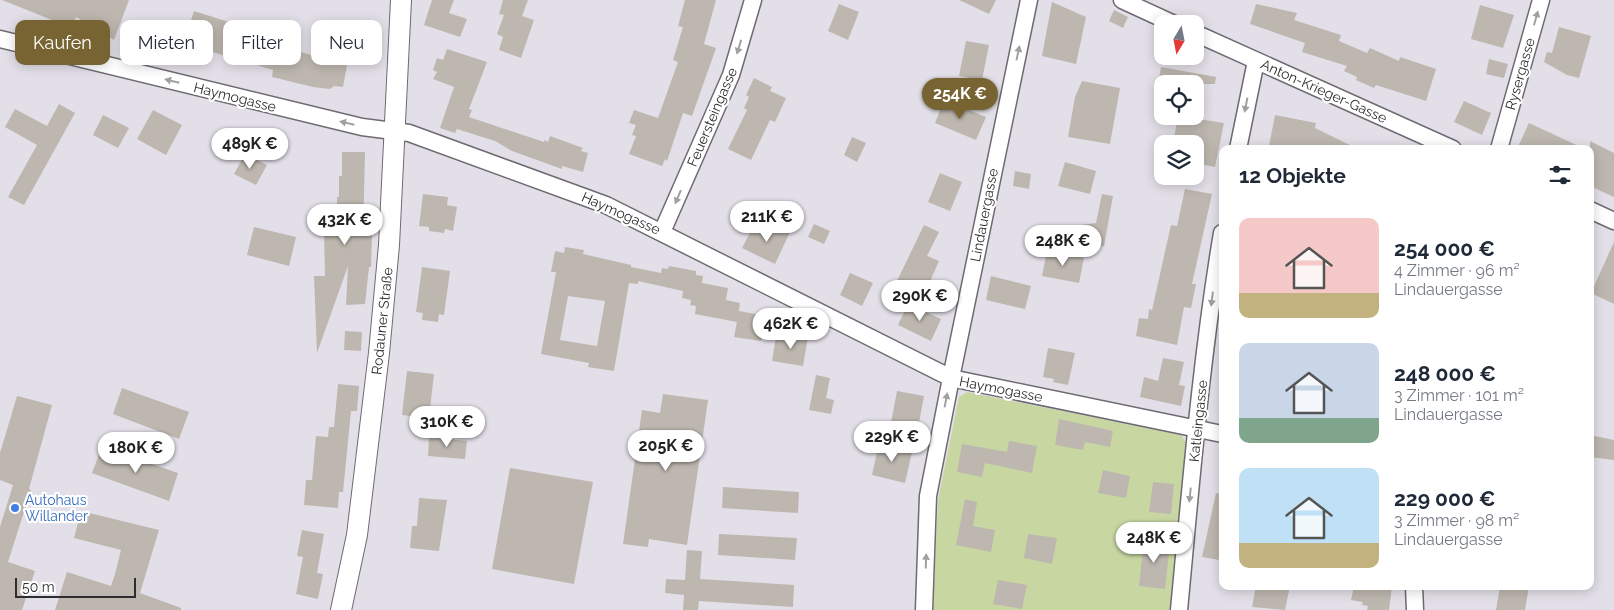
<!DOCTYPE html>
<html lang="de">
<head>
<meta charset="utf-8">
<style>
	:root { --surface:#fff; --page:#f2f2f3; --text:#1f2937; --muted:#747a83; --accent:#786433 }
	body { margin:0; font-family:Raleway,sans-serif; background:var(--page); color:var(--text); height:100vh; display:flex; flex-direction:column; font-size:19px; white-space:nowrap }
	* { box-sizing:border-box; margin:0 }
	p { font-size:16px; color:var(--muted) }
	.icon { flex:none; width:28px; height:28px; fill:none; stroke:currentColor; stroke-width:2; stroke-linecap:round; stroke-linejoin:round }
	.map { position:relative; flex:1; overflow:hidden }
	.panel { position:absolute; left:1219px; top:145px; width:375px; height:445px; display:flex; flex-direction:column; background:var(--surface); border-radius:10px; box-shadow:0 2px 12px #0003 }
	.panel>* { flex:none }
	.guide { position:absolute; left:15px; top:20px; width:475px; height:45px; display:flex; gap:10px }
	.needle { width:32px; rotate:190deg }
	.fabs { position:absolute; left:1154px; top:15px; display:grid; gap:10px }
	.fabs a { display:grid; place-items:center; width:50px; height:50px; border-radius:10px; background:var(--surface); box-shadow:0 2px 12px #0003; font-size:25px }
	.scale { position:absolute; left:15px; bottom:12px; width:121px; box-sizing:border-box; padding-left:5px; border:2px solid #2d2c2f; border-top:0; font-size:14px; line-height:18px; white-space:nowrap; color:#2d2c2f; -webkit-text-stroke:4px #fff; paint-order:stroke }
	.price { position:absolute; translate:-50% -42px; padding:0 11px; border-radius:18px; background:#fff; color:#222; font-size:16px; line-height:32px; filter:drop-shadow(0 1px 2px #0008) }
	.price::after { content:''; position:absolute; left:50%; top:30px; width:15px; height:11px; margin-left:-8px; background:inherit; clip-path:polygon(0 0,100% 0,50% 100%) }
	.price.on { background:var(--accent); color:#fff }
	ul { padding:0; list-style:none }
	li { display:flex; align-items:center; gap:15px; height:125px; padding:0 20px }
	li span { display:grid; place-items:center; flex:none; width:140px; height:100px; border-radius:10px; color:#555 }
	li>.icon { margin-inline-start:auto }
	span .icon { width:60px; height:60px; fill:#fffc; stroke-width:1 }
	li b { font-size:21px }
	h2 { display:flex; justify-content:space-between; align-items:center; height:60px; padding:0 20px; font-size:21px }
	.pill { padding:0 18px; border-radius:10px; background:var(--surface); box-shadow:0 2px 12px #0003; font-size:18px; line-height:45px }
	.pill.on { background:var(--accent); color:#fff }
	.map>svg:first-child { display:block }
</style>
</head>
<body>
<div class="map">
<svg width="1614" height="610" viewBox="0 0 1614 610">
	<rect width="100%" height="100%" fill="#e3dfe8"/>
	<path fill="#c8d7a2" d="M 967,392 L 1181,435 L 1187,444 L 1171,610 L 933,610 L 938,500 L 959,397 Z"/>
	<path fill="#bdb7af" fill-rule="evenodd" d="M 2,0 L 129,0 L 114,40 L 76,17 L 72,28 Z
		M 432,0 L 454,0 L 449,13 L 467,19 L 460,37 L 424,25 Z
		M 503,0 L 528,0 L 522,16 L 534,20 L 521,58 L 499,50 L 503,37 L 497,34 L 504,15 L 499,14 Z
		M 685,0 L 716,0 L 704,44 L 716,48 L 692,116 L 683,113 L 667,161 L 665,159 L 662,166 L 629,154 L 636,136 L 632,135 L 636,125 L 629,123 L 634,110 L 658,118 L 678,62 L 673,60 L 683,27 L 678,26 Z
		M 959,0 L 996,0 L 989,14 Z
		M 1052,2 L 1086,17 L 1076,64 L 1042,56 Z
		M 839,4 L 859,12 L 848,40 L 828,31 Z
		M 1256,4 L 1297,13 L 1294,20 L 1341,35 L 1339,41 L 1367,53 L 1370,48 L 1399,61 L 1400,57 L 1436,69 L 1426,101 L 1376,85 L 1374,88 L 1356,80 L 1357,77 L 1344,71 L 1347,66 L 1302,52 L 1305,43 L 1250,24 Z
		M 1480,5 L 1514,15 L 1503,48 L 1471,39 Z
		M 1114,10 L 1128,17 L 1123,28 L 1109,21 Z
		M 194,11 L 232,23 L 232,25 L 299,42 L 297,51 L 347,65 L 343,87 L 334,86 L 330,89 L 313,87 L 272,77 L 273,70 L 196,47 L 195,49 L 183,45 Z
		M 1559,27 L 1591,36 L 1579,78 L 1567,75 L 1544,62 L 1547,52 L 1552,53 Z
		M 966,41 L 989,45 L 982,80 L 959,76 Z
		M 447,49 L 487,62 L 469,109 L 472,110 L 469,117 L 544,142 L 544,140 L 548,142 L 550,136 L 583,148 L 581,151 L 588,153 L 583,172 L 562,166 L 562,169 L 512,151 L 495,141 L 457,129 L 455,133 L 440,128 L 454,87 L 433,79 L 437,72 L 433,70 L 437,58 L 443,60 Z
		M 1489,59 L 1508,64 L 1504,78 L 1486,74 Z
		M 1161,67 L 1216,77 L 1215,84 L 1158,84 Z
		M 754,78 L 772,87 L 770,91 L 786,98 L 775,122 L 770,120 L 751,160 L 728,149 L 747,110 L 744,108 L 749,97 L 746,95 Z
		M 1082,81 L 1120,88 L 1110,144 L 1068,137 L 1075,97 Z
		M 944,100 L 986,117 L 976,140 L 935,123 Z
		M 1464,101 L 1491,113 L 1482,135 L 1454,122 Z
		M 59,104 L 75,113 L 24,205 L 8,197 L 37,145 L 5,127 L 15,109 L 47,126 Z
		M 153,110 L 182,125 L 166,155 L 137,139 Z
		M 103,115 L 129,128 L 118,148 L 93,135 Z
		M 1275,115 L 1316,123 L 1315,128 L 1358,149 L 1285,149 L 1269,146 Z
		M 1178,116 L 1224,123 L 1215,167 L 1195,163 L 1195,144 L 1173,144 Z
		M 1529,123 L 1585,149 L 1517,149 Z
		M 852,137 L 866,143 L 857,162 L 844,155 Z
		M 1590,141 L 1614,153 L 1614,197 L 1590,186 Z
		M 342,152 L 365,152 L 363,235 L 372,235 L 371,267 L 369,267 L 365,304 L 346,305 L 348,266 L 317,353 L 314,276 L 325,276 L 324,233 L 337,234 L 337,197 L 339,197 L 339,176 L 342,176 Z
		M 245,154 L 267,165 L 256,185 L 234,174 Z
		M 1065,162 L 1096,171 L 1090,194 L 1058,186 Z
		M 1015,171 L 1031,174 L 1029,189 L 1013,186 Z
		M 940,173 L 962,182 L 950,211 L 928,202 Z
		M 1185,189 L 1212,194 L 1192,284 L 1196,284 L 1191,308 L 1184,307 L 1177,345 L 1136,336 L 1139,318 L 1148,319 L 1149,309 L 1152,310 L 1171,225 L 1177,226 Z
		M 423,194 L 448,197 L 447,205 L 457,207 L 453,231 L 445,229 L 444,233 L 429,231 L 429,227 L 419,226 Z
		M 1102,194 L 1113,196 L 1104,246 L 1081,248 L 1079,235 L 1082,234 L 1081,225 L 1096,223 Z
		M 774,224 L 790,232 L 775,264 L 742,248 L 752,229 L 768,236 Z
		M 814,224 L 830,231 L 824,244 L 808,237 Z
		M 924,225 L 939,232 L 927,256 L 939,261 L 928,286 L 915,280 L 911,290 L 896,283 Z
		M 254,227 L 296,237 L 289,266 L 247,255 Z
		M 1614,242 L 1614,304 L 1591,293 Z
		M 565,247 L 584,250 L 583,254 L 631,265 L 631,267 L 661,273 L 662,268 L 668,269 L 669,266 L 696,271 L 696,275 L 703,276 L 702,283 L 728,288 L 726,300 L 740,303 L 737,322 L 695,314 L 696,306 L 690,305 L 691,300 L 682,298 L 683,291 L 638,281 L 638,284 L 629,283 L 614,371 L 588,367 L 589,363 L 541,354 L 556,272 L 551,272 L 555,251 L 564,253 ZM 568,296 L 605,301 L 597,346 L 560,340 Z
		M 1047,251 L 1084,258 L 1079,283 L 1042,276 Z
		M 422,267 L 450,271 L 444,315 L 439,314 L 438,322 L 422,320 L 423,313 L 416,312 Z
		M 850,273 L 873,283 L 862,306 L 840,295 Z
		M 991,276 L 1031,286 L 1025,309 L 986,300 Z
		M 908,304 L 941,319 L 931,341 L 898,325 Z
		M 739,311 L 765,316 L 761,341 L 734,337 Z
		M 345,331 L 362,332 L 361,351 L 344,350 Z
		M 790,334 L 808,337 L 803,366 L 772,361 L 776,337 L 790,339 Z
		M 1048,348 L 1075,353 L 1068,385 L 1053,382 L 1054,379 L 1043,377 Z
		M 1163,358 L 1184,362 L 1179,385 L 1185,386 L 1181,406 L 1140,397 L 1144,377 L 1158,381 Z
		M 407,371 L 434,374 L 429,418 L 402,415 Z
		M 816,375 L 830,378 L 826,398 L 834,400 L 831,414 L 809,410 Z
		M 338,384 L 359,386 L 357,411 L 351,411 L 343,492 L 339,492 L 338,508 L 304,505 L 306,480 L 312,480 L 316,436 L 328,437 L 329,427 L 334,427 Z
		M 122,388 L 189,412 L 179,439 L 113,414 Z
		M 897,391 L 924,396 L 918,428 L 891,423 Z
		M 663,394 L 708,400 L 687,545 L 649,539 L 648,547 L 623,544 L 642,410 L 660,413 Z
		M 17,396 L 52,405 L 29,489 L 31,490 L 8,562 L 35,571 L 22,610 L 0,610 L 0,527 L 13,485 L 0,480 L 0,453 Z
		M 1059,419 L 1113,431 L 1110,447 L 1085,442 L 1083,450 L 1055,445 Z
		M 1590,435 L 1614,440 L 1614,460 L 1590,457 Z
		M 429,437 L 467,441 L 465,459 L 428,456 Z
		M 1009,441 L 1037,446 L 1032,473 L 985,463 L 982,477 L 957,472 L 962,444 L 1007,452 Z
		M 879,443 L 912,452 L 905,483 L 872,475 Z
		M 102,447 L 178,473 L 169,501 L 92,473 Z
		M 510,468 L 593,482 L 574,584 L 492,569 Z
		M 1103,470 L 1130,476 L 1126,498 L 1098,493 Z
		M 1153,482 L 1174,484 L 1171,514 L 1149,512 Z
		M 723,487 L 799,492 L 798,513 L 722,508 Z
		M 1216,493 L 1222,494 L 1222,554 L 1220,553 L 1219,560 L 1202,557 Z
		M 419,498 L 447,500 L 439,551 L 410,548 L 412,526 L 417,526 Z
		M 965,499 L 977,502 L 973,526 L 995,530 L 991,552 L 956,545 Z
		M 81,511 L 159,530 L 140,593 L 181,608 L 181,610 L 55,610 L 67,572 L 111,586 L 115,574 L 121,550 L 74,538 Z
		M 302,530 L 324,534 L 317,573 L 323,574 L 318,599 L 296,594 L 303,557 L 297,556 Z
		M 719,534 L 797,538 L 795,560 L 718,555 Z
		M 1028,534 L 1057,538 L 1052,564 L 1024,558 Z
		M 1144,540 L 1170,543 L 1165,589 L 1139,586 Z
		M 687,550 L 702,551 L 700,579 L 794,585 L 793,607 L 699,601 L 698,610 L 683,610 L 684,595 L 665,593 L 666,579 L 685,580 Z
		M 998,580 L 1027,585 L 1022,609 L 993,604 Z
		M 1256,586 L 1290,586 L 1285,610 L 1252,607 Z
		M 1354,586 L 1392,586 L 1389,610 L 1367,610 L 1368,606 L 1362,605 L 1363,602 L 1351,600 Z
		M 1500,586 L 1529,586 L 1525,610 L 1496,610 Z"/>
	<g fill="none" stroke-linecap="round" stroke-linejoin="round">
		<g stroke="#6e6a72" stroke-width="19">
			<path id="minor" d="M 1122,0 L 1174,24
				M 1195,33 L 1453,149
				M 0,39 L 362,127 L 409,133 L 606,205 L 951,378 L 1222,434
				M 1238,149 L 1256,61
				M 1499,149 L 1541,0
				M 1590,210 L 1614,221
				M 662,232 L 731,75 L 753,0
				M 1414,586 L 1415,610
				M 924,610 L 928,496 L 951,378 L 1029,0
				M 1179,610 C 1191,484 1201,358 1222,233"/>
		</g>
		<g stroke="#6e6a72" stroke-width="22">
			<path id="major" d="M 341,610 L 357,535 L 379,353 L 389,245 L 401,0"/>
		</g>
		<use href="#minor" stroke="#fff" stroke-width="16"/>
		<use href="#major" stroke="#fff" stroke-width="20"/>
	</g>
	<defs><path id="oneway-solid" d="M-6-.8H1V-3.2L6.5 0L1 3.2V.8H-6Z" transform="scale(1.25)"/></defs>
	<g fill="#a0a0a1">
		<use href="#oneway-solid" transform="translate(1536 18) rotate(-74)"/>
		<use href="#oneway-solid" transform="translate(739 47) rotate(107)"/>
		<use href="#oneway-solid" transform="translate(1018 53) rotate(-78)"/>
		<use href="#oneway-solid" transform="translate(172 81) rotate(-166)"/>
		<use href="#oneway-solid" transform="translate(1246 105) rotate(101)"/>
		<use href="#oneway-solid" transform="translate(347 123) rotate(-167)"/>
		<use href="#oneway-solid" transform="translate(678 197) rotate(113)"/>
		<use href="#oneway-solid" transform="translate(1212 299) rotate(97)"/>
		<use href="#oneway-solid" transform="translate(946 400) rotate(-79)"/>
		<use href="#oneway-solid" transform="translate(1190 495) rotate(96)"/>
		<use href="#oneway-solid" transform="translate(926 561) rotate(-88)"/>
	</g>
	<circle fill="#3f7fe0" stroke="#fff" stroke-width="2" cx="15" cy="508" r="5"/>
	<g text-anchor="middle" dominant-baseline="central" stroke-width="4.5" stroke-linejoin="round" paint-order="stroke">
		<g font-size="14" fill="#2d2c2f" stroke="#fff">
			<text transform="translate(1520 74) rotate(-74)">Rysergasse</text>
			<text transform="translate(1324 91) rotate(24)">Anton-Krieger-Gasse</text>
			<text transform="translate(235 97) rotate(14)">Haymogasse</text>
			<text transform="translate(712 117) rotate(-67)">Feuersteingasse</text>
			<text transform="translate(621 213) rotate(24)">Haymogasse</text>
			<text transform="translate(984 215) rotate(-79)">Lindauergasse</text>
			<text transform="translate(382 321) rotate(-84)">Rodauner Straße</text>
			<text transform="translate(1001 389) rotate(11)">Haymogasse</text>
			<text transform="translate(1198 421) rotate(-84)">Katleingasse</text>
		</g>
		<g font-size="14" fill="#366cbe" stroke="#fff" text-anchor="start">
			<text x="25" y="500">Autohaus<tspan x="25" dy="16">Willander</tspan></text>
		</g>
	</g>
</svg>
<div class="fabs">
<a><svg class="needle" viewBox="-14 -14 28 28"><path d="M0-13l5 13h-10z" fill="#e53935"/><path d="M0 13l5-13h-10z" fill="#747a83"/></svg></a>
<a><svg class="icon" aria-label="locate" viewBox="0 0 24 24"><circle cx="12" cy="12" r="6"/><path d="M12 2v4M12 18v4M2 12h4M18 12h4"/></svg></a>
<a><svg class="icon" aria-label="layers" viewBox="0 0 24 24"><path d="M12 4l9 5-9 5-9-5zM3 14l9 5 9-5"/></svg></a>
</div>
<div class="scale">50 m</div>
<b class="price on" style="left:960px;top:120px">254K €</b>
<b class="price" style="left:250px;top:170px">489K €</b>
<b class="price" style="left:767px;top:243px">211K €</b>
<b class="price" style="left:345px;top:246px">432K €</b>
<b class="price" style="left:1063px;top:267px">248K €</b>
<b class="price" style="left:920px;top:322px">290K €</b>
<b class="price" style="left:791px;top:350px">462K €</b>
<b class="price" style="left:447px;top:448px">310K €</b>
<b class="price" style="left:892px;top:463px">229K €</b>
<b class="price" style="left:666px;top:472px">205K €</b>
<b class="price" style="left:136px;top:474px">180K €</b>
<b class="price" style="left:1154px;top:564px">248K €</b>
<div class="guide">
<a class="pill on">Kaufen</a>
<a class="pill">Mieten</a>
<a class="pill">Filter</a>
<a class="pill">Neu</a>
</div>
<section class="panel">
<h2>12 Objekte<svg class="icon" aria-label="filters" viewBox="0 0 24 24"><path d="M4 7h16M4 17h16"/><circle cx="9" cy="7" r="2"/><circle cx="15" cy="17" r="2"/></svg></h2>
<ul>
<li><span style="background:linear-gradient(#f6c9c9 75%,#c2b280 0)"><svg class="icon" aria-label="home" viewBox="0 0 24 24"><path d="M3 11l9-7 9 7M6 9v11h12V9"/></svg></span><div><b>254 000 €</b><p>4 Zimmer · 96 m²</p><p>Lindauergasse</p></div></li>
<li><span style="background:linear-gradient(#c9d6e8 75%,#7fa58c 0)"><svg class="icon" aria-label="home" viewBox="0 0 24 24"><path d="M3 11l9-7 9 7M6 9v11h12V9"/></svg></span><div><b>248 000 €</b><p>3 Zimmer · 101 m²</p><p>Lindauergasse</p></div></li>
<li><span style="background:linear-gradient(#bfe0f5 75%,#c2b280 0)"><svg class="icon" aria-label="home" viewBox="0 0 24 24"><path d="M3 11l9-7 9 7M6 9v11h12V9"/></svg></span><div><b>229 000 €</b><p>3 Zimmer · 98 m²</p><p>Lindauergasse</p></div></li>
</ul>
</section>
</div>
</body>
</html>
